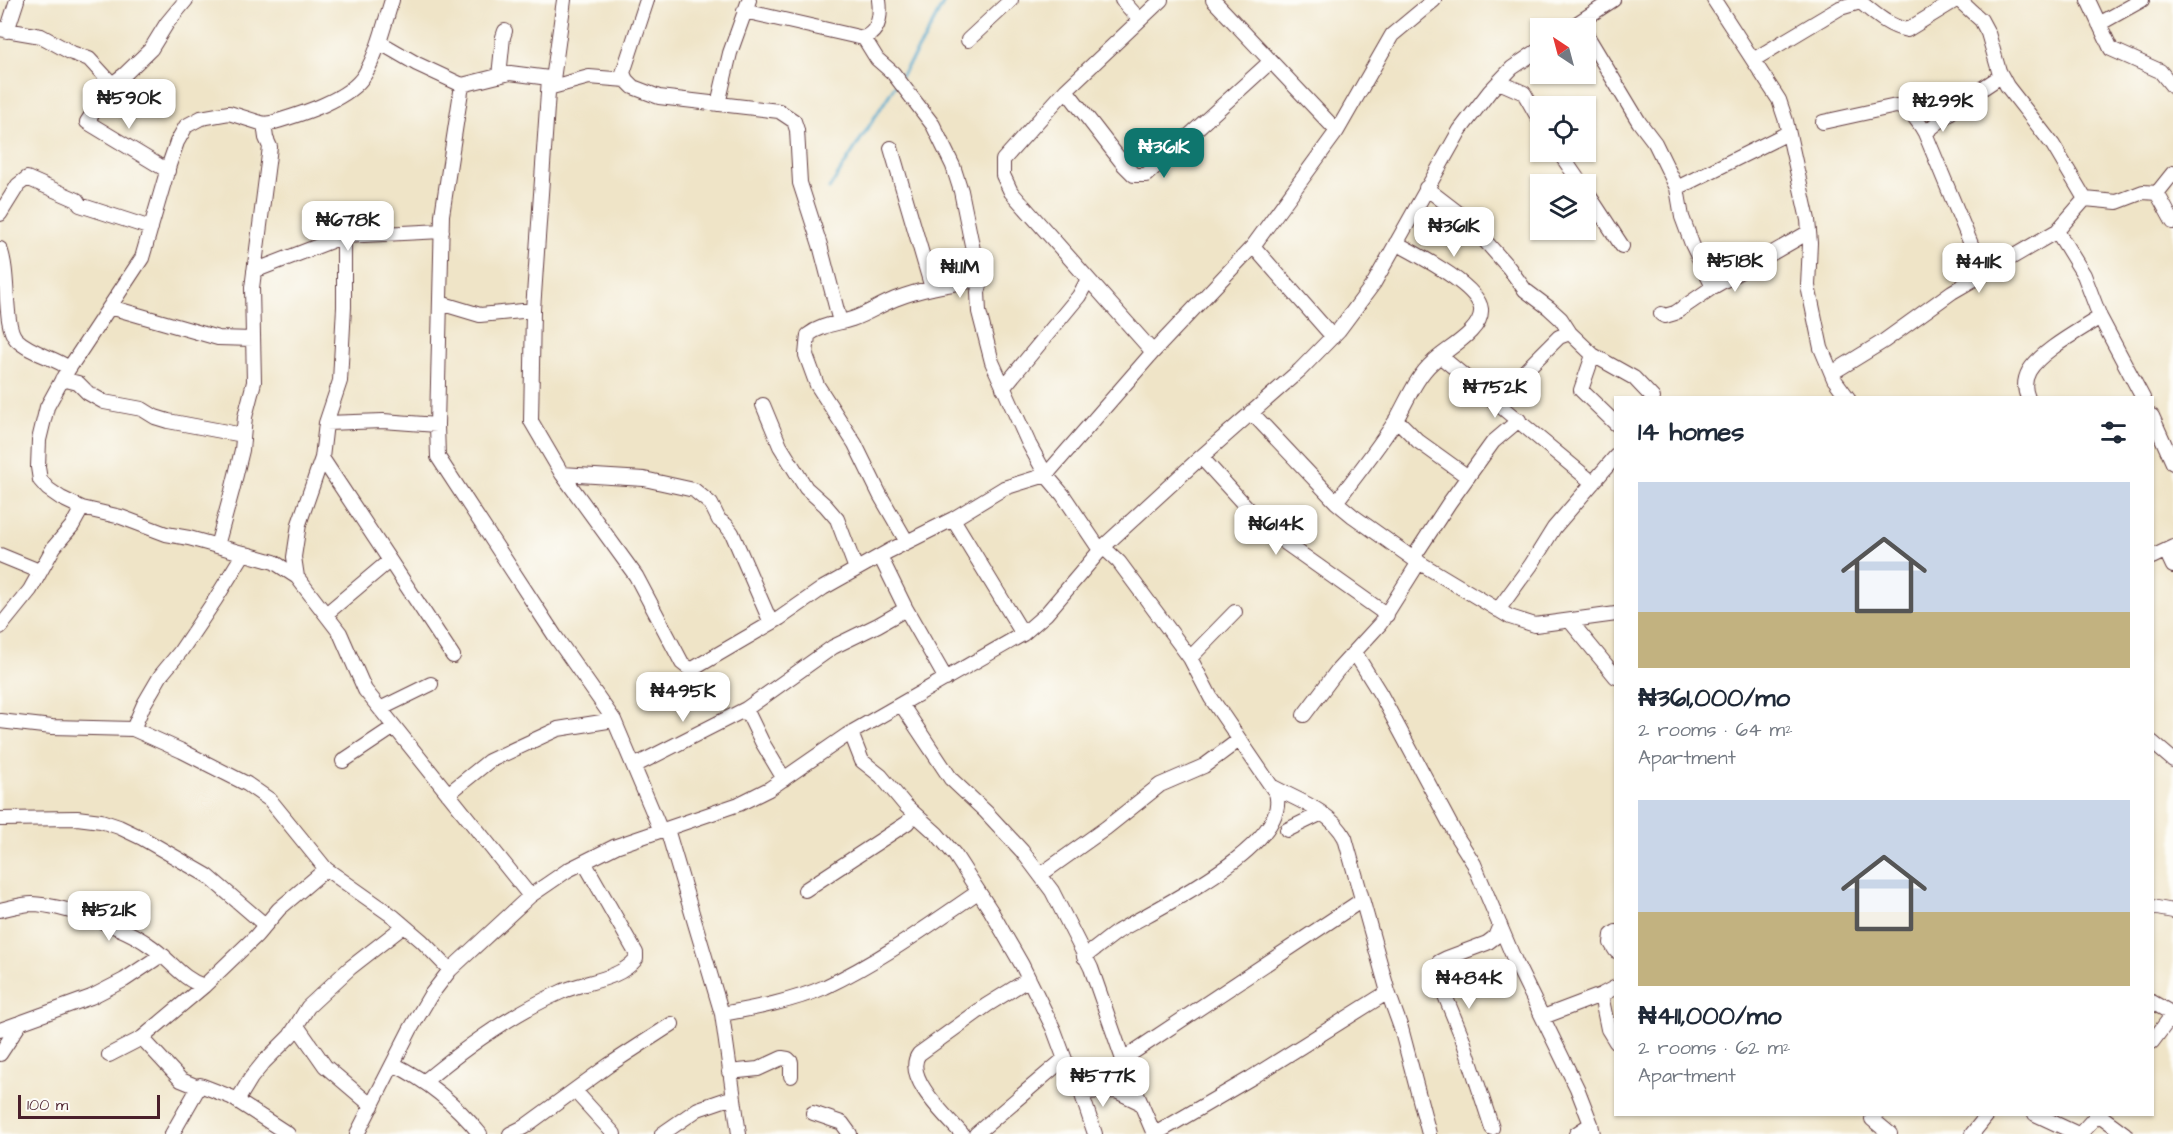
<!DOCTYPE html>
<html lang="en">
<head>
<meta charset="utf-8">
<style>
	:root { --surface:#fff; --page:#f2f2f3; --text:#1f2937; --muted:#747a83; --accent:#0f766e }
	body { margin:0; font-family:"Architects Daughter",sans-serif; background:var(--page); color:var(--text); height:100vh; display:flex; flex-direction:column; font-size:22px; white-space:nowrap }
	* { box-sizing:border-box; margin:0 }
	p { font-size:20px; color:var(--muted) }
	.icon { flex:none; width:33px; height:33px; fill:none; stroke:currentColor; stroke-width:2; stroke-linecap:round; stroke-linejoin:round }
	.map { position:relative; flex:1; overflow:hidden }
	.drawer { position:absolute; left:1614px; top:396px; width:540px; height:720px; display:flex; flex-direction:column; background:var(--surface); border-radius:0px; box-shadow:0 2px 4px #0004 }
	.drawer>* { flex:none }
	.needle { width:39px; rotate:324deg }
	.controls { position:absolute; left:1530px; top:18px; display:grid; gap:12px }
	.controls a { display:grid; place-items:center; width:66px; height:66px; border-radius:0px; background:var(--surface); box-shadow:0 2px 4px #0004; font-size:30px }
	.scale { position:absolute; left:18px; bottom:15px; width:142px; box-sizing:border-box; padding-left:6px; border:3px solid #4a1f2b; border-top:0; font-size:16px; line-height:21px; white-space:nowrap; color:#4a1f2b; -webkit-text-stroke:4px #fdfcf7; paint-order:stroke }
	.price { position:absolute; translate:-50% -51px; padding:0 14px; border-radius:12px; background:#fff; color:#222; font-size:20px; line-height:39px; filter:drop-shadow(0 2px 3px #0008) }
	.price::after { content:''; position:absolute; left:50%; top:36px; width:18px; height:14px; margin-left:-9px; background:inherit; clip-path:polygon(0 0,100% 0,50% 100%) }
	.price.current { background:var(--accent); color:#fff }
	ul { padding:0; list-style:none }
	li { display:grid; align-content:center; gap:12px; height:318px; padding:0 24px }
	li span { display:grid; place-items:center; height:186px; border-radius:0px; color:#555 }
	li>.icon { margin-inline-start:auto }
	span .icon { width:108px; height:108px; fill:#fffc; stroke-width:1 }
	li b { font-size:26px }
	h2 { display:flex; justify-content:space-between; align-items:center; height:72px; padding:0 24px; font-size:26px }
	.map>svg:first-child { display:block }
</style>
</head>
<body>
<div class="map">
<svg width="2173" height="1134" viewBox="0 0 2173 1134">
	<rect width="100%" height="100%" fill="#fdfcf7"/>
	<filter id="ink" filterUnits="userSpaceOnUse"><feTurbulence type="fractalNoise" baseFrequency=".0167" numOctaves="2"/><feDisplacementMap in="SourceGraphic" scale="12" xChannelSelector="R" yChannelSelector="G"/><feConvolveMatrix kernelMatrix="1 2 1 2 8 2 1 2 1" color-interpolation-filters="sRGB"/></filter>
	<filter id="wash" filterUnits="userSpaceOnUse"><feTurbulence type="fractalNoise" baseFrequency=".008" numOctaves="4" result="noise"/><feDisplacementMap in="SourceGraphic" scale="24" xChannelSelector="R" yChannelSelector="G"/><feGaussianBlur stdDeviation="1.35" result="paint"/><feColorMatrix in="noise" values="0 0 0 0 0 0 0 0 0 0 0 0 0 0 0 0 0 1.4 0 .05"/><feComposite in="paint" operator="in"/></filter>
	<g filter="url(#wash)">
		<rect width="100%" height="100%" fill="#efe4c7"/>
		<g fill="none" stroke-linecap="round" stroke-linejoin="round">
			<path stroke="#4da5ca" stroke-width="3" d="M 901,76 L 924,40 L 945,0
				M 829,189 L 896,84"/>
		</g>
	</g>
	<g filter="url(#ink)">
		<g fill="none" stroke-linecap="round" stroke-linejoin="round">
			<g stroke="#633d42" stroke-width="16">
				<path id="minor" d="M 392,0 C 384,25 378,52 365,74 C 350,100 298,115 271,123 L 264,124 L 229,113 L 201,118 L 186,126 L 177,142 L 169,165 L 142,258 L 64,376 L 47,407 L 39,440 L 38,467 L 40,480 L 48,489 L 61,498 L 82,508 L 121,517 L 166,534 L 189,538 L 274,562 L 297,577 L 340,633 L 365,690 L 530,896
					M 647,0 L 623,73 L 626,80 L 633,87 L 659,97 L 779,111 L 794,121 L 797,130 L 800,183 L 820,245 L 840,322
					M 1122,0 L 1139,19
					M 1213,0 L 1337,131
					M 1714,0 L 1779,100 L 1786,121 L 1808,220 L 1810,243 L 1808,286 L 1821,348 L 1834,379 L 1848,398
					M 1858,0 C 1873,12 1887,26 1907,30 L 1956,0
					M 1959,0 L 1981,20 L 1988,33 L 1999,71 L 2007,86 L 2053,145 L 2085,199
					M 2088,0 L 2111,49 L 2160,71 L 2173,87
					M 744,11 L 863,38 C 880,32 881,15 879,0
					M 2099,24 L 2142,0
					M 1570,28 L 1613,0
					M 0,29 L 41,36 L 72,53 L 89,59 L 112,84
					M 7,31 L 17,0
					M 1586,34 L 1639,122 L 1655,143 L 1677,188 L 1682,217 L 1692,244 L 1713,287
					M 864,38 L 877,59 L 893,73 L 933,125 L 953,166 L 961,191 L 973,250 L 982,279 L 978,292 L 979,312 L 992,362 L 1029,444 L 1046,475 L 1063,495 L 1100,550
					M 968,40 L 1011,0
					M 379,42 L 417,64 L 462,85 L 510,73 L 549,78 L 552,87 L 589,77 L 626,80
					M 1753,60 L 1840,8 L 1860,2
					M 499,76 L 503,37 L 505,31
					M 549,78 L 533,310 L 531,421 L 562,474 L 636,576 L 682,663 L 691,670 L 780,618 L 823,588 L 889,551 L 953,519 L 1004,488 L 1046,475 L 1153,352 L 1253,246 L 1337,131 L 1392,35 L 1434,0
					M 1499,82 L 1524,93 L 1540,121
					M 462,85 L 442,215 L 437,425 L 438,457 L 555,636 L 614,720 L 661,831
					M 552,87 L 564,0
					M 1066,90 L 1124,165 L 1134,175 L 1146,175 L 1270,62
					M 718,104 L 730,53 L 749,0
					M 1823,122 L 1896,106 C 1909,107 1919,122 1925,133 L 1983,273
					M 1925,133 L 1968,98 L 2001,76
					M 891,148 L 932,288
					M 1559,152 L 1581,184
					M 168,171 L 87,122 L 112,84 L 124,75 L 151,49 L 167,23 L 186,0
					M 1426,188 L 1465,218 L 1509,268 L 1525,290 L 1549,308 L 1561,319 L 1570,333 L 1593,355 L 1634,378 L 1653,398
					M 1677,188 L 1788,133
					M 1586,191 L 1622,246
					M 2157,193 L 2173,222
					M 2157,193 L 2173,173
					M 2085,199 L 2117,202 L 2143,192 L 2157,193
					M 0,214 L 18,185 L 27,178 L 77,200 L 80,205 L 151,228
					M 2057,231 L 2084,275 L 2100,317 L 2143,398
					M 1253,246 L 1333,337
					M 0,249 C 10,273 3,325 16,339 C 30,353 53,357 69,368
					M 254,271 L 344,236 L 442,231
					M 440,303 L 480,315 L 533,310
					M 110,307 L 218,338 L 253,339
					M 1661,314 L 1665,316 L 1675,313 L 1713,287 L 1809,232
					M 1153,352 L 1011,192 L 1003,175 L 1003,160 L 1066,90 L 1161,0
					M 1593,355 L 1581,390 L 1616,424
					M 1440,356 L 1593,483
					M 1523,373 L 1559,337 L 1570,333
					M 1832,373 L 1884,341 L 1952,292 L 2057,231 L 2085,199
					M 62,379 L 78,383 L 88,393 L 104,402 L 142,409 L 155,417 L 168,421 L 243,435
					M 1003,388 L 1079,296 L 1088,279
					M 2028,398 C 2024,389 2024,380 2029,371 C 2042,350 2079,331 2100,317
					M 763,405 L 780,446 L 806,488 L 825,505 L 837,519 L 856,569
					M 1251,412 L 1336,502 L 1353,516 L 1415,560 L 1510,617 L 1535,625 L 1616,614
					M 2152,416 L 2173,463
					M 1396,419 L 1418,441 L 1468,477
					M 326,423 L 383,421 L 437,425
					M 1201,457 L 1252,513 L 1280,539 L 1387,615
					M 322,458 L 453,656
					M 562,474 L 644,479 L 694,490 L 711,504 L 719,520 L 726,525 L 732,533 L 771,623
					M 1336,502 C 1357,475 1378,448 1396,420 C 1407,401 1416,377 1433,362 C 1446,349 1483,331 1481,309 C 1478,285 1416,254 1396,243
					M 953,519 L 1023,634
					M 907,542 L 880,495 L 855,444 L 817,385 L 806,355 L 808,335 C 821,325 836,324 852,319 C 867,314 880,305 895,299 C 923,288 952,284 982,279
					M 217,546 L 232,491 L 242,450 L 245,417 L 254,382 L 252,288 L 270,147 L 266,138 L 264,124
					M 2166,551 L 2173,566
					M 244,553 L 215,600 L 180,652 L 161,675 L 144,704 L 133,729 L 182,751 L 247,784 L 270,800 L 326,869 L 394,917 L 422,941 L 450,970
					M 0,555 L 39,571
					M 880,556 L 906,609 L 946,679
					M 2152,557 L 2173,547
					M 1413,558 L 1449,503 L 1493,442 L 1519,420
					M 297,577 L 294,557 L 299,524 L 322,458 L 326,423 L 340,381 L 344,307 L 344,236
					M 1498,610 L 1531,565 L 1554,528 L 1616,456
					M 326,614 L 389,561
					M 1570,621 L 1616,677
					M 0,627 L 30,590 L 54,547 L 72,526 L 82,508
					M 1355,653 L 1381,695 L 1457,837 L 1474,864 L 1515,961 L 1577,1088 L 1591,1124 L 1593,1134
					M 1190,658 L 1235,612
					M 901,704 L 951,779 L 986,812 L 1022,851 L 1052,891 L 1091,968 L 1127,1071 L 1154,1134
					M 380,709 L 431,684
					M 746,709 L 762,742 L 784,779
					M 1304,715 L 1337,671 L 1380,624 L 1419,562
					M 0,721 L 52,727 L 133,729
					M 851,733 L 862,761 L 881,776 L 906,806 L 937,834 L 955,855 L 991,911 L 1022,965 L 1054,1030 L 1070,1073 L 1081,1092 L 1095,1134
					M 2152,742 L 2173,760
					M 343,761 L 394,727
					M 634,766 L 746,709 L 833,647 L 878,625 L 906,609
					M 1271,786 C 1297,800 1331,811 1345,838 L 1388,992 L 1401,1028 L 1429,1134
					M 448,794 L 489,761 L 558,729 L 614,720
					M 0,819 L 77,818 L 101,821 L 119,827 L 142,838 L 208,876 L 265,925
					M 667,829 L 722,1014 L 739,1134
					M 1287,830 L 1322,813
					M 1040,875 L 1106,828 L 1160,785 L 1204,766 L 1239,740
					M 805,890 L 907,823 L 914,814
					M 2152,907 L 2173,911
					M 0,910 C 10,908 22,904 32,904 C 62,905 125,927 149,945 C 169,958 181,979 204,986
					M 1616,932 L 1612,935 L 1611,943 L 1616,951
					M 1084,957 C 1095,949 1106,940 1117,932 C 1154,909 1292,846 1276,793 L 1211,698 L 1190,658 L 1119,562 L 1103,547
					M 1601,995 L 1608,1029 L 1616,1042
					M 2152,1002 L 2173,1014
					M 722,1014 C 756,1008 793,1001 825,987 C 880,961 928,926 978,892
					M 1543,1017 L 1601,995 L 1616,987
					M 297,1026 L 325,1066 L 372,1106
					M 0,1030 L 91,997 L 124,980 L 157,958 L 164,956
					M 142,1038 L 181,1080 L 198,1087
					M 2152,1042 L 2173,1014
					M 0,1054 L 21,1022
					M 109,1055 L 142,1038 L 204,986 L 256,936 L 279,909 L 326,869
					M 1123,1059 L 1362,900
					M 393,1064 C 428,1081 455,1103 480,1134
					M 729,1072 L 758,1069 L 782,1058 L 788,1059 L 791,1062 L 791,1076
					M 425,1081 C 467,1046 511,1014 561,992 C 585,981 618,981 636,959 L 636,953 L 584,862
					M 575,1091 L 614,1134
					M 1081,1092 L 1116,1091 L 1141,1103
					M 237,1101 L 251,1078 L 264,1062 L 290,1036 L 308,1007 L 350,968 L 404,926
					M 813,1113 L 842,1123 L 850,1134
					M 1876,1114 L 1872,1119 L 1890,1134
					M 2035,1114 L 2078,1134
					M 2098,1114 L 2125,1134
					M 1492,1128 L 1462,1037 L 1439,981 L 1436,970 L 1439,962 L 1447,958 L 1487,943 L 1495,937 L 1500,925
					M 172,1134 L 200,1085 L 231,1097 L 288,1134
					M 357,1134 L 410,1030 L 430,996 L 450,970 L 530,896 L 568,870 L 616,846 L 739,804 L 769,789 L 847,735 L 1023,634 L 1046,614 L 1103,547 L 1201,457 L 1300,370 L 1339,330 L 1374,283 L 1460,130 L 1490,91 L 1512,68 L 1540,49
					M 510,1134 L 524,1127 L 609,1065 L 672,1024
					M 662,1134 L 698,1109 L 733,1097
					M 962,1134 C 948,1118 902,1076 919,1054 L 987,1005 L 1029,979
					M 976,1134 L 1064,1059
					M 1155,1134 L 1251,1078 L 1388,992
					M 1576,1134 L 1591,1124
					M 1972,1134 L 1988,1114
					M 2080,1134 L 2098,1114"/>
			</g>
			<use href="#minor" stroke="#fff" stroke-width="14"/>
		</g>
	</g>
</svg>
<div class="controls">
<a><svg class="needle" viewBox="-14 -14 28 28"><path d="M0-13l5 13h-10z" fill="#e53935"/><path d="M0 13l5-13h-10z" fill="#747a83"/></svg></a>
<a><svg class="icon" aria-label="locate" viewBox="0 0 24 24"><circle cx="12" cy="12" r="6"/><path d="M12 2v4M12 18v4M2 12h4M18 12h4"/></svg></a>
<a><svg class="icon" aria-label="layers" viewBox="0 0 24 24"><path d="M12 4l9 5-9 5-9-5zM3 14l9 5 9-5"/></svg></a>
</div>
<div class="scale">100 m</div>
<b class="price" style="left:129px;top:130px">₦590K</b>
<b class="price" style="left:1943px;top:133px">₦299K</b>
<b class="price current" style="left:1164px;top:179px">₦361K</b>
<b class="price" style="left:348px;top:252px">₦678K</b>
<b class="price" style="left:1454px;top:258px">₦361K</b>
<b class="price" style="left:1735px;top:293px">₦518K</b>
<b class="price" style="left:1979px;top:294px">₦411K</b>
<b class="price" style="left:960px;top:299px">₦1.1M</b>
<b class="price" style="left:1495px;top:419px">₦752K</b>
<b class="price" style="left:1276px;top:556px">₦614K</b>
<b class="price" style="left:683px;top:723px">₦495K</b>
<b class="price" style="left:109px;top:942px">₦521K</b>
<b class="price" style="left:1469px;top:1010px">₦484K</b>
<b class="price" style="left:1103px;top:1108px">₦577K</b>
<section class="drawer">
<h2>14 homes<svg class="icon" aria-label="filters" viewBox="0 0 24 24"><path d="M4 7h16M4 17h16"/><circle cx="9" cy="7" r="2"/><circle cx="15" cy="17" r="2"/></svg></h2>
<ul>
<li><span style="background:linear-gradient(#c9d6e8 70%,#c2b280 0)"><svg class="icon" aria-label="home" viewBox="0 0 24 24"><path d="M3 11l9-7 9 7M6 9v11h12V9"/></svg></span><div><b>₦361,000/mo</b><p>2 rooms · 64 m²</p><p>Apartment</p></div></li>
<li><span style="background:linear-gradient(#c9d6e8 60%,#c2b280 0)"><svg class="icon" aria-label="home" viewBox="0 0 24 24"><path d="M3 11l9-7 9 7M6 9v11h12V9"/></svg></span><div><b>₦411,000/mo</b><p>2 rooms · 62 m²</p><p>Apartment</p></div></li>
</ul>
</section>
</div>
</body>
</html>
